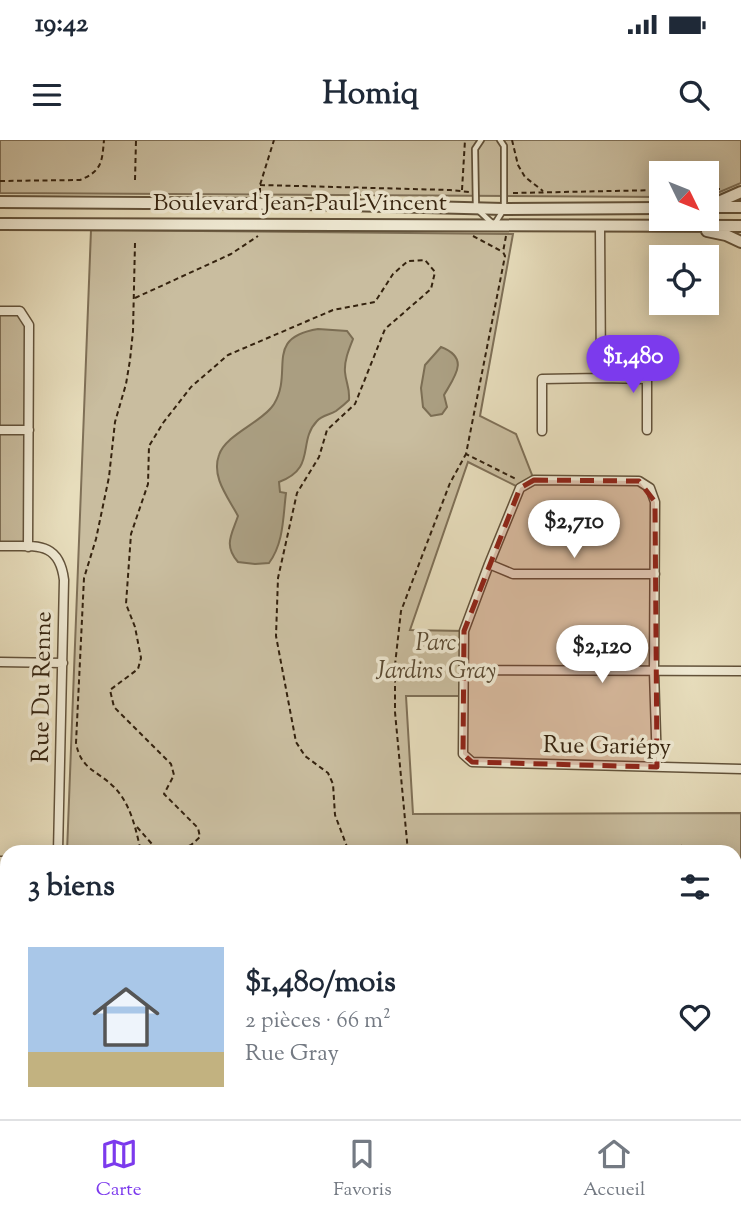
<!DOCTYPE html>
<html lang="fr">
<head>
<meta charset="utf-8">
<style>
	:root { --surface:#fff; --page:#f6f6f7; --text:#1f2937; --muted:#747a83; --line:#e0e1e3; --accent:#7c3aed }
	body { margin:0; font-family:"Sorts Mill Goudy",serif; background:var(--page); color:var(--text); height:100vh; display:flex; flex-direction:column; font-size:26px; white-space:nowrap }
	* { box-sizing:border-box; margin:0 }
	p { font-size:23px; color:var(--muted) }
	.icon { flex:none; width:38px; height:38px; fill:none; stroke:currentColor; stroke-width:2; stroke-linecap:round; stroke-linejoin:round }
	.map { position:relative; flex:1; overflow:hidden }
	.details { position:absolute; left:0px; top:705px; width:742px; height:275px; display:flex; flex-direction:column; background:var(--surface); border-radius:21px 21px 0 0; box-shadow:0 4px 18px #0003 }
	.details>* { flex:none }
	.needle { width:46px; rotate:133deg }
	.buttons { position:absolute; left:649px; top:21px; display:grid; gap:14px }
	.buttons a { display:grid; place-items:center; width:70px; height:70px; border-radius:0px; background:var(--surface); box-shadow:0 4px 18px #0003; font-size:35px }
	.price { position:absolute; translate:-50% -60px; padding:0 16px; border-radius:24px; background:#fff; color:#222; font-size:23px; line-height:46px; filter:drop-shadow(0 2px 4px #0008) }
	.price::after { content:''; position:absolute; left:50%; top:42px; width:21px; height:16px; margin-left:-10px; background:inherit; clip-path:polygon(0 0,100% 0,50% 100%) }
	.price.on { background:var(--accent); color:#fff }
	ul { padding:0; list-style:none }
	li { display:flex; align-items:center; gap:21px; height:175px; padding:0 28px }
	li+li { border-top:2px solid var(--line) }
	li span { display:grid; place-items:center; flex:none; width:196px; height:140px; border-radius:0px; color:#555 }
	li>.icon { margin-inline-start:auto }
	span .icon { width:84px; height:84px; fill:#fffc; stroke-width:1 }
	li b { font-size:30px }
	h2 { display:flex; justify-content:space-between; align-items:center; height:84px; padding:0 28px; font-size:30px }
	.status { display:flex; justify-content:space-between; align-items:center; height:49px; padding:0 35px; background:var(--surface); direction:ltr }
	.status svg { height:19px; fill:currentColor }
	header { display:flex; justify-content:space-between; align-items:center; height:91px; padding:0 28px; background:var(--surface); font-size:32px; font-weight:800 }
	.dock { display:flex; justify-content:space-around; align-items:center; height:98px; border-top:2px solid var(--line); background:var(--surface); font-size:19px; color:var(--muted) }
	.dock a { display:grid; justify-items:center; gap:4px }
	.dock .on { color:var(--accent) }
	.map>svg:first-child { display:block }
</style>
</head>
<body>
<div class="status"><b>19:42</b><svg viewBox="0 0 49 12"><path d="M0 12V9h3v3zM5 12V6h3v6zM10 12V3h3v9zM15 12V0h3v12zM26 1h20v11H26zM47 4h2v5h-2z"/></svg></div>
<header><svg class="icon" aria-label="menu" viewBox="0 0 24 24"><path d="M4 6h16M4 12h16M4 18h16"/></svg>Homiq<svg class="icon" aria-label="search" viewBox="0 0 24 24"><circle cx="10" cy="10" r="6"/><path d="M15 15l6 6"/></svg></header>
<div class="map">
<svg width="741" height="979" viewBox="0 0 741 979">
	<rect width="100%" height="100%" fill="#e7ddbc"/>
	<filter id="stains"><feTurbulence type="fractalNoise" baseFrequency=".00286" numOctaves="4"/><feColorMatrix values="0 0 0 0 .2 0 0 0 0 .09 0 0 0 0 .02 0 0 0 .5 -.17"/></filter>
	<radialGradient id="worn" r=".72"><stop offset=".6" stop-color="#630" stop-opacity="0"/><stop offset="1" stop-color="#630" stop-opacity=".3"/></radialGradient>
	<path fill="#c9bd9f" stroke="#7f7057" stroke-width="2" d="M 0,0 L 741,0 L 741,43 L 708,57 L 707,57 L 707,33 L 662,33 L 661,57 L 0,53 Z
		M 91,90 L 513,94 L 480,276 L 516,294 L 534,340 L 520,348 L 468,322 L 410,490 L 464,491 L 463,556 L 406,556 L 413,674 L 741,673 L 741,806 L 735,819 L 735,712 L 67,712 Z
		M 0,171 L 20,171 L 29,186 L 28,407 L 0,406 Z
		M 0,789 L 7,789 L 7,934 L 0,940 Z
		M 429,973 L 649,973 L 645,979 L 435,979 Z"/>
	<path fill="#aa9e81" stroke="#7b6d53" stroke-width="2" d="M 318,189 L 347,191 L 353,199 C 349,209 344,221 345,232 C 346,244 350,247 349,260 C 345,264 340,268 336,271 C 330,275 322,275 317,281 C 297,302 317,328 279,342 L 280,352 L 286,353 C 283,376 284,403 269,423 L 255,424 L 238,422 C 223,405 232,394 238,376 C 228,357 211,337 219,315 C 226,294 263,282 274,264 C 294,231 263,198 318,189 Z
		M 441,207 C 470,218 455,236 444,255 L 447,267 L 442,274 L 431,276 L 423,267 L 421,248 L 425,225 Z"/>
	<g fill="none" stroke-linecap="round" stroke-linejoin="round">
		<g stroke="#62523a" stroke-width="8">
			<path id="service" d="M 481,0 L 475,9 L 476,68 L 494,85 L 504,69 L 504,6 L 500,0"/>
		</g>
		<g stroke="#62523a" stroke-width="11">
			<path id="minor" d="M 0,171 L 20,171 L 29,185 L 28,407
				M 601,238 L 647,239 L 647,290
				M 0,290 L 29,290
				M 542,291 L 542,239 L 601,238 L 600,86
				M 0,406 C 33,407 59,399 64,440 L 58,712
				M 489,424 L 513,434 L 655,434
				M 0,522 L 63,523
				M 463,530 L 741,531
				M 657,627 L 654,531 L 655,362 L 650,348 L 639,341 L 534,340 L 520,348 L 489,424 L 464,491 L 463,614 L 472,622 L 741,629
				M 0,721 L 7,721
				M 187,973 L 193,979
				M 341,973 L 347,979
				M 63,979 L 64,973"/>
		</g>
		<g stroke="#62523a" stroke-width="14">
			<path id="tertiary" d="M 0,62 L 305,64 L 504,69 L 662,68
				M 707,67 L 741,52
				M 713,67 L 741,67
				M 0,84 L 741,86
				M 707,91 L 726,95 L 741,102
				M 735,879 L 741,867
				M 677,979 L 681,973"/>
		</g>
		<path stroke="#35230f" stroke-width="2" stroke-dasharray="5 3.5" stroke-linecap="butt" d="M 512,0 L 518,25 L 525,37 L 543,51
			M 135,40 L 136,0
			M 0,41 L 80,40 C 102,31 102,22 104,0
			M 260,45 L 450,50 L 469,52
			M 707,49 L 720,49
			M 462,50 L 465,0
			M 260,53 L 260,45 L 274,0
			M 513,53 L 662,50
			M 473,96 L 503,112
			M 506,96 L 503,112 L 505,116 L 466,314 L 516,339
			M 135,103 L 133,191 L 130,220 L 126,244 L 115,282 L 109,337 L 96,399 L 84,438 L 76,603 C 81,630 97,630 114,647 C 131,664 136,690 141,712
			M 135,158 L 231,114 L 258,96
			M 137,687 L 159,712
			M 192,706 L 197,712
			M 173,712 L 191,705 L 200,697 L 198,688 L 164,654 L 174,635 L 171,624 L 114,567 L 110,550 L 138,529 L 141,518 L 135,487 L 126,464 L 131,394 L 148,344 L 149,306 L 163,283 L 191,247 L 228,215 L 333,170 L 375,162 L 393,134 L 408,121 L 425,120 L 435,132 L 431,149 L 385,189 L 355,264 L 327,290 L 319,317 L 297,353 L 278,438 L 276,496 L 296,602 L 305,616 L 328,633 L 333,644 L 335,675 L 349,712
			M 408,712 L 395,572 L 395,525 L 401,471 L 450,343 L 466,314
			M 549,712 L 569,706 L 585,708 L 587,712
			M 661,712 L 684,705
			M 0,812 L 7,810
			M 735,852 L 741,839
			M 0,856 L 7,844
			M 450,973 L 456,979
			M 545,979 L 545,973
			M 659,979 L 664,973"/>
		<use href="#service" stroke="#efe9d3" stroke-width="4.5"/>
		<use href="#minor" stroke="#efe9d3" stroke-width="8"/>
		<use href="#tertiary" stroke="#efe9d3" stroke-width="10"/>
	</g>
	<path fill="#8f2418" fill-opacity="0.2" stroke="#8f2418" stroke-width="5" stroke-dasharray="14 9" stroke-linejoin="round" d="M 534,340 L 639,341 L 655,362 L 657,627 L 472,622 L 463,614 L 464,491 L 520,348 Z"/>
	<g text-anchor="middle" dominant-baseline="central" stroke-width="7" stroke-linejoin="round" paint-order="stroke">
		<g font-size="24" fill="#35230f" stroke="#efe9d3">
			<text x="300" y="64">Boulevard Jean-Paul-Vincent</text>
			<text transform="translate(43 547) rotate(-89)">Rue Du Renne</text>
			<text transform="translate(607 607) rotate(1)">Rue Gariépy</text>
		</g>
		<g font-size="24" font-style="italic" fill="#5a4a33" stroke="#efe9d3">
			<text x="436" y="504">Parc<tspan x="436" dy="28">Jardins Gray</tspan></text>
		</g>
	</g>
	<rect width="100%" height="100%" filter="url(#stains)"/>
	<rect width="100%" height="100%" fill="url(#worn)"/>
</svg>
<div class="buttons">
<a><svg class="needle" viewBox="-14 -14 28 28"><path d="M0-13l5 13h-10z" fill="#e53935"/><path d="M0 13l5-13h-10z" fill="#747a83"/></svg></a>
<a><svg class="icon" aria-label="locate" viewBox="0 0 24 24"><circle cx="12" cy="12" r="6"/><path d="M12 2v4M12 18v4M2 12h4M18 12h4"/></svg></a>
</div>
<b class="price on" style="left:633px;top:255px">$1,480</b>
<b class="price" style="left:574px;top:420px">$2,710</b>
<b class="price" style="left:602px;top:545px">$2,120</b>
<section class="details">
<h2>3 biens<svg class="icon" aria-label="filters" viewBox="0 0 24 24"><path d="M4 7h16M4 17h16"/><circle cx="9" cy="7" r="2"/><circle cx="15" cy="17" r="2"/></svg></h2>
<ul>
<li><span style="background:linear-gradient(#a9c7e8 75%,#c2b280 0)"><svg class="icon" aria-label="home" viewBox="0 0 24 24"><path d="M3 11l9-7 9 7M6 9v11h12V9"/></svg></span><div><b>$1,480/mois</b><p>2 pièces · 66 m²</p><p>Rue Gray</p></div><svg class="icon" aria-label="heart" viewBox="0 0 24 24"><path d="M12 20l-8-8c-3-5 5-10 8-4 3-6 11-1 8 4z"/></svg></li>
</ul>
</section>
</div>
<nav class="dock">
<a class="on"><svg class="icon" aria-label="map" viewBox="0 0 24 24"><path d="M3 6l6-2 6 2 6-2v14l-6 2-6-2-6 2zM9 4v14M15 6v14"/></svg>Carte</a>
<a><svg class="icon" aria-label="saved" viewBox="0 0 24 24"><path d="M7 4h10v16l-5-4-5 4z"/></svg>Favoris</a>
<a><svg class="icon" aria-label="home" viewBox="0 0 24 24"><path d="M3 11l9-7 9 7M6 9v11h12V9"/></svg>Accueil</a>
</nav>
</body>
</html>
